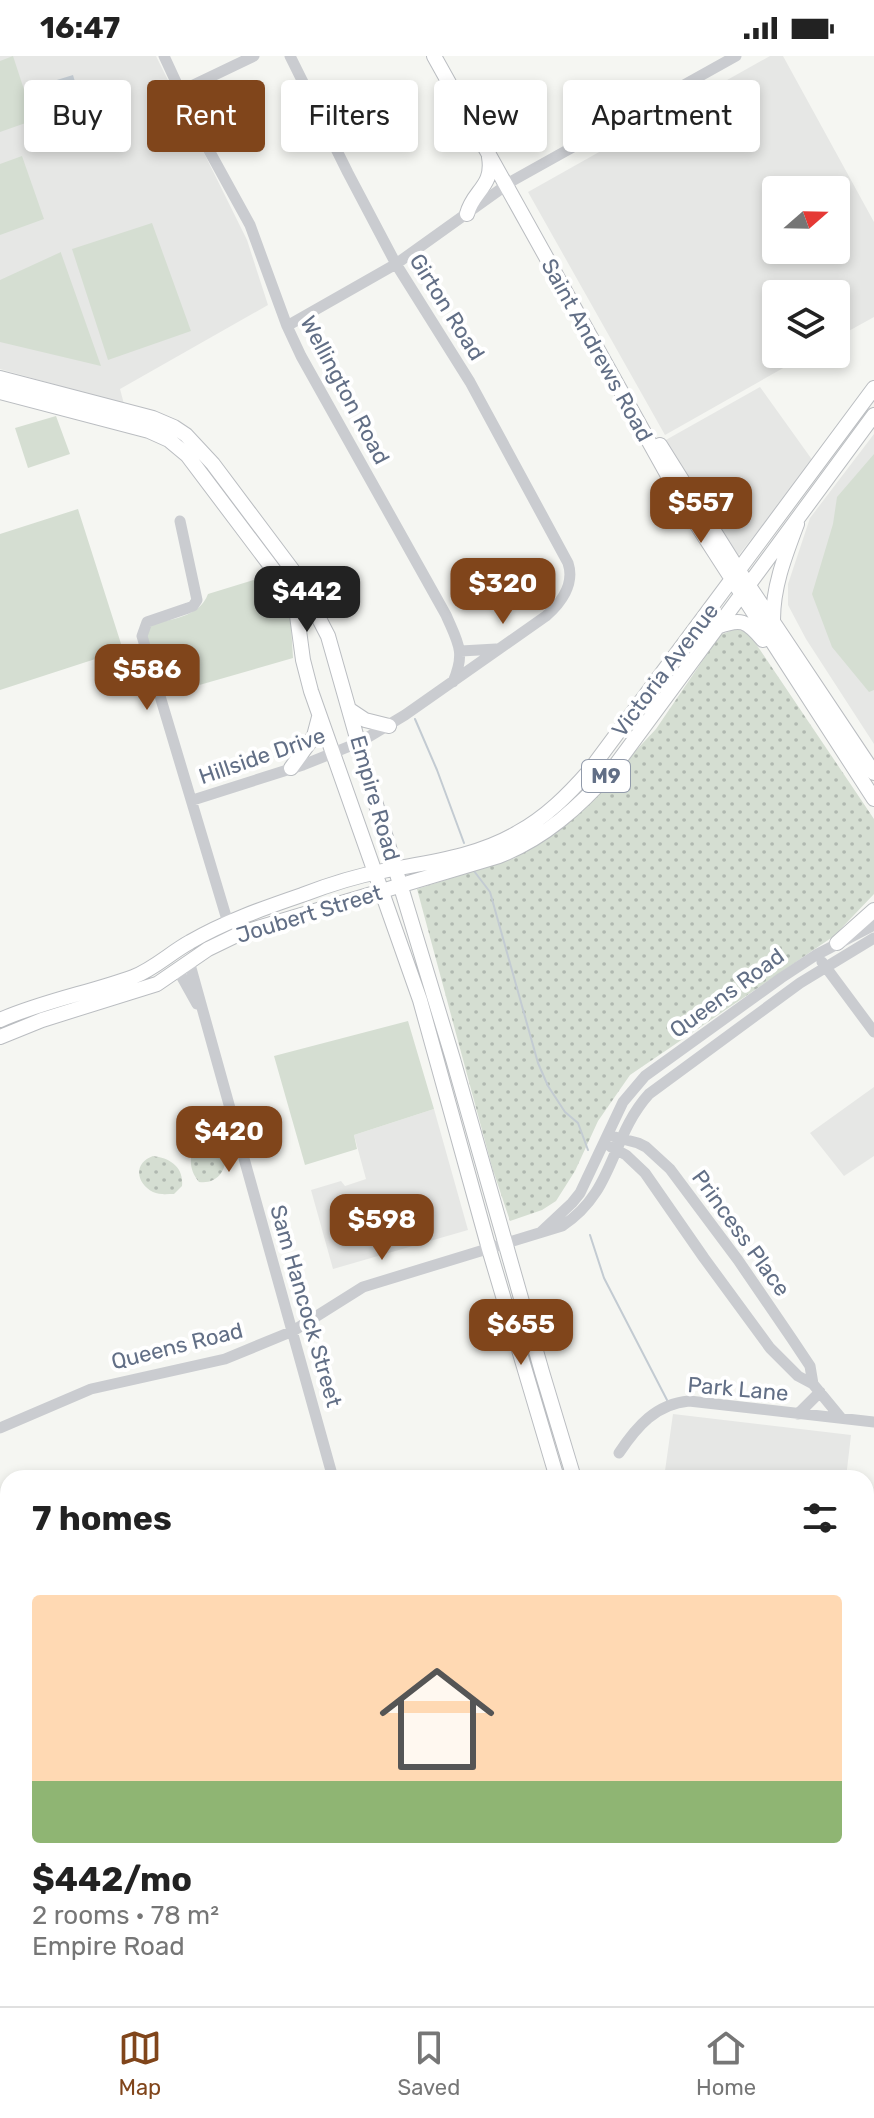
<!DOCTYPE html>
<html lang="en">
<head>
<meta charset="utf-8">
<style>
	:root { --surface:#fff; --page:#f6f6f6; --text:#222; --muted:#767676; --line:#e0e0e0; --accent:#80451b }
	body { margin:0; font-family:Rubik,sans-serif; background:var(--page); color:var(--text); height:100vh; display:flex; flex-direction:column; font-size:30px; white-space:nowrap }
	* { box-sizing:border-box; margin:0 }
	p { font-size:26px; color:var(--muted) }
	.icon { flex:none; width:44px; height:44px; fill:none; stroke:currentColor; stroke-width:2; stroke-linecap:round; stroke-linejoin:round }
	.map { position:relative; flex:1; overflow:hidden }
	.sheet { position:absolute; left:0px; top:1414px; width:874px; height:536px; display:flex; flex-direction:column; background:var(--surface); border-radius:24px 24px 0 0; box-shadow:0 4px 12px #0003 }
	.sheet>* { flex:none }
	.guide { position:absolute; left:24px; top:24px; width:826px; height:72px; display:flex; gap:16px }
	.needle { width:52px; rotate:70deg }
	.controls { position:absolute; left:762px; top:120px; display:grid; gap:16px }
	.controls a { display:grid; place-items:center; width:88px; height:88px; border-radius:8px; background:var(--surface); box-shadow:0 4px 12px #0003; font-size:40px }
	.price { position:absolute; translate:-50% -68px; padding:0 18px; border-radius:16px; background:var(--accent); color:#fff; font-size:26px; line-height:52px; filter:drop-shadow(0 2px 4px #0008) }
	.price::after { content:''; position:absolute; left:50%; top:48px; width:24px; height:18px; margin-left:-12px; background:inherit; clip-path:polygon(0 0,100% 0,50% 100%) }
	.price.selected { background:#222; color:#fff }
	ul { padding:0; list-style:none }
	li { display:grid; align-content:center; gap:16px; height:424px; padding:0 32px }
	li span { display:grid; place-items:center; height:248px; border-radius:8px; color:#555 }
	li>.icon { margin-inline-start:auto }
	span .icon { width:144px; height:144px; fill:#fffc; stroke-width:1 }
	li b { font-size:34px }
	h2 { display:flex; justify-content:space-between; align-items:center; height:96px; padding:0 32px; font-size:34px }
	.chip { padding:0 28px; border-radius:8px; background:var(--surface); box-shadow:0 4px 12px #0003; font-size:28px; line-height:72px }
	.chip.selected { background:var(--accent); color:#fff }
	.status { display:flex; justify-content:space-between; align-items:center; height:56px; padding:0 40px; background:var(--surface); direction:ltr }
	.status svg { height:22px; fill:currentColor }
	.menu { display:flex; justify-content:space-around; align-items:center; height:112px; border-top:2px solid var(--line); background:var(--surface); font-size:22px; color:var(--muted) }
	.menu a { display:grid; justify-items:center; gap:4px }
	.menu .selected { color:var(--accent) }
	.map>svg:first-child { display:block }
</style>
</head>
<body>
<div class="status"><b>16:47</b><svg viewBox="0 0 49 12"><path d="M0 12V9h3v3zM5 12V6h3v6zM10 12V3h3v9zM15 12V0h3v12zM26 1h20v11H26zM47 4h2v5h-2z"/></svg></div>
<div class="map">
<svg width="874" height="1950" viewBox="0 0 874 1950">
	<defs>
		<pattern id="park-dots" width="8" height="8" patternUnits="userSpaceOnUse" patternTransform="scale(2)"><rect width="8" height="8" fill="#d5ded2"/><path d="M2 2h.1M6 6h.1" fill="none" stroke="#b0b8b0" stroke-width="1.8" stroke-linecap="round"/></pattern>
		<pattern id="water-waves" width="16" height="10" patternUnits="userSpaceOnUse" patternTransform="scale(2)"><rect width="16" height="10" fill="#c3cbd2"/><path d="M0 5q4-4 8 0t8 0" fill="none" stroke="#a2a9b0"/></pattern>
	</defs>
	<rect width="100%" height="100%" fill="#f5f6f2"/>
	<path fill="#e6e7e5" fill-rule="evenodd" d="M 0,0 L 156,0 L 247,184 L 268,249 L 120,333 L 124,348 L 0,313 Z
		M 770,0 L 783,0 L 874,166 L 874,261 L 836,282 L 836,238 L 776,238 L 776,298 L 808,298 L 665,379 L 528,136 ZM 776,134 L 836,134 L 836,194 L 776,194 Z
		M 760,331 L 813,405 L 738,500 L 664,385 Z
		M 874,378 L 874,688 L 806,583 L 788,549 L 788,528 L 810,462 Z
		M 874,1031 L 874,1100 L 844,1120 L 810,1077 Z
		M 434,1053 L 468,1174 L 333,1213 L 311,1134 L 341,1125 L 345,1130 L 366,1123 L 354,1079 Z
		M 673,1358 L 851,1379 L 846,1422 L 664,1422 Z"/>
	<path fill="#d5ded2" d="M 13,0 L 34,64 L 0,76 L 0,5 Z
		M 22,100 L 44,163 L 0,179 L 0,108 Z
		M 152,167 L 191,275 L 108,304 L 72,193 Z
		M 61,196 L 61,197 L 101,310 L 0,286 L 0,224 Z
		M 56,360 L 70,398 L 28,412 L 15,372 Z
		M 874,398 L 874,634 L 869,636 L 832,591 L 812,538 L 833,468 L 837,441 Z
		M 78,453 L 123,594 L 0,634 L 0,478 Z
		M 273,518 L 290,552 L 293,602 L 168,638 L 146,583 L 147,569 C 170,563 199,562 208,538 Z
		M 408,965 L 434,1053 L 354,1079 L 357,1093 L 305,1109 L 274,1000 Z"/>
	<path fill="url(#park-dots)" d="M 735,573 L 748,576 L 874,763 L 874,838 L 834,880 L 630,1019 L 598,1065 L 575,1115 L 556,1145 L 542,1154 L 510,1165 L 492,1111 L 417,833 L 515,802 L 582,752 L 656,673 L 720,579 Z
		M 211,1081 C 235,1093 227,1130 199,1126 C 185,1110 189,1086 211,1081 Z
		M 153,1100 C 170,1102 184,1111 182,1130 L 174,1138 C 167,1138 159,1139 153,1136 C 136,1127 133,1107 153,1100 Z"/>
	<path fill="url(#water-waves)" d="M 73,19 L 82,49 L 57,57 L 47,27 Z"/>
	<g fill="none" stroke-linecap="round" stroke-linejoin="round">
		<path stroke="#c3cbd2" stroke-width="2" d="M 415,663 L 437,714 L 464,787
			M 474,815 L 490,836 L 538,1007 L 548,1030 L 565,1056 L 578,1067 L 588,1094
			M 590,1179 L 604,1222 L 667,1344"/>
		<g stroke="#babdc1" stroke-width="16">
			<path id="major" d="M 434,0 L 686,452 L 874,743
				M 467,158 C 473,134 494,131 489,101
				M 0,322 L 153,362 L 174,371 L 186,379 L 213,408 L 297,520 L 328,580 L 374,742 L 453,1003 L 542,1316 L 574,1422
				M 0,336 L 149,375 L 169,384 L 187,399 L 288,533 L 296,552 L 303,604 L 311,635 L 420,944 L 489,1193 L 557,1422
				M 660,389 L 739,515 L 874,717
				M 773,564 C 773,530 785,500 797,468
				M 717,571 C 741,562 746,564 763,584
				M 350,654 L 365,664 L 389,670
				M 291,712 L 314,680 L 319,661
				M 837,887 L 874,854
				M 0,964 C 43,945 89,937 133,921 C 154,913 170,897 190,886 C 224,866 264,852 302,839 C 328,829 356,820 383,815 C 429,806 476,801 517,777 C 546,761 568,739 590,714 L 874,332
				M 0,981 L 42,964 L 157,928 L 208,893 L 241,877 L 499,800 C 545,782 579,751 612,714 L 874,359
				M 866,1507 L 874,1508
				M 866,1528 L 874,1528
				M 0,1562 L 8,1558"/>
		</g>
		<path stroke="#caccd0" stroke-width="11" d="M 164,0 L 200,78 L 250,169 L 287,270 L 301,300 L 446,559 C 458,587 466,596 453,626
			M 181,35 L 254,0
			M 287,270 L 396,208 L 512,125 L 736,0
			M 180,465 L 197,544 L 193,550 L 188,552 L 147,566 L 142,580 L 228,867
			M 461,595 L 496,593
			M 193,744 L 303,709 L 360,686 L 405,659 L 546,560 C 561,547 575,528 568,507 L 470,326 L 396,208 L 348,117 L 290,0
			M 189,905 L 333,1422
			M 822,906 L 874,976
			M 178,914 L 197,948
			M 615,1081 L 638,1087 L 646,1091 L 670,1113 L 738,1204 L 792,1283 L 810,1310 L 813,1328
			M 611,1091 L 626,1099 L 645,1117 L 704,1202 L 770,1292 L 798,1320 L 813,1328 L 841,1362
			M 541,1176 L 572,1147 L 580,1137 L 623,1046 L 645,1020 L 781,922 L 816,899 L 874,869
			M 798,1358 L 820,1336
			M 0,1372 L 91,1333 L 225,1303 L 293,1275 L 363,1231 L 562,1170 C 615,1136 610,1081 649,1038 L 800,927 L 874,882
			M 619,1397 C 637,1370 656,1348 689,1345 L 874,1366
			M 0,1448 L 8,1444
			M 866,1620 L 874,1615
			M 0,1639 L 8,1654
			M 866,1640 L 874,1655
			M 0,1697 L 8,1693
			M 866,1754 L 874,1750
			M 0,1811 L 8,1807
			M 866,1860 L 874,1867
			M 0,1879 L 8,1895
			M 866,1935 L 874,1930
			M 32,1942 L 36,1950
			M 157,1942 L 161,1950
			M 280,1942 L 284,1950
			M 402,1942 L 406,1950
			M 528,1942 L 532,1950
			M 655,1942 L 666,1950
			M 781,1942 L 785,1950
			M 0,1950 L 16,1942
			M 220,1950 L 235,1942
			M 484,1950 L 499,1942
			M 842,1950 L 855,1942"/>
		<use href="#major" stroke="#fff" stroke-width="14"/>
	</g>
	<g text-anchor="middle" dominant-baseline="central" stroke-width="8" stroke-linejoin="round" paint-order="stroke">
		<rect fill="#fff" stroke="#919aaa" stroke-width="2" x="582" y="704" width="48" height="32" rx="6"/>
		<g font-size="20" font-weight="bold" fill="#626f86">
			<text x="606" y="720">M9</text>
		</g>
		<g font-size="22" fill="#626f86" stroke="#fff">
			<text transform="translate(447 251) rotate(58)">Girton Road</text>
			<text transform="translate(597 294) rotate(61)">Saint Andrews Road</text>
			<text transform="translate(345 334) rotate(62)">Wellington Road</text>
			<text transform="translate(665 614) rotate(-53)">Victoria Avenue</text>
			<text transform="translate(262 700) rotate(-19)">Hillside Drive</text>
			<text transform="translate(375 742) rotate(74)">Empire Road</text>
			<text transform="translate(309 858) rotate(-17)">Joubert Street</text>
			<text transform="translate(727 937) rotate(-36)">Queens Road</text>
			<text transform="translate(741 1177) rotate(54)">Princess Place</text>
			<text transform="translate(306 1250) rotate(74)">Sam Hancock Street</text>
			<text transform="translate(177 1290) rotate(-14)">Queens Road</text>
			<text transform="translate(738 1333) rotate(5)">Park Lane</text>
		</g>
	</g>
</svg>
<div class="controls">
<a><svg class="needle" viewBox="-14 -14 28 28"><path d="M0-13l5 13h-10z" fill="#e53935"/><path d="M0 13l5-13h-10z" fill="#767676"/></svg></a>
<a><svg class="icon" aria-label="layers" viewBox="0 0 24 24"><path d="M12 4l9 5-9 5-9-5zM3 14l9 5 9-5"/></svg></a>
</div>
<b class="price" style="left:701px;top:489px">$557</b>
<b class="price" style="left:503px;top:570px">$320</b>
<b class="price selected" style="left:307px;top:578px">$442</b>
<b class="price" style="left:147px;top:656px">$586</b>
<b class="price" style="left:229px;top:1118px">$420</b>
<b class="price" style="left:382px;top:1206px">$598</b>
<b class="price" style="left:521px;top:1311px">$655</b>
<div class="guide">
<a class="chip">Buy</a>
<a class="chip selected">Rent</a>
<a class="chip">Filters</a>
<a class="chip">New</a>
<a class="chip">Apartment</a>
</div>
<section class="sheet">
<h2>7 homes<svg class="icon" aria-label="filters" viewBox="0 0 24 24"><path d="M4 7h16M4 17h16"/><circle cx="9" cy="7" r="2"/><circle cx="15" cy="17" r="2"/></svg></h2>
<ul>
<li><span style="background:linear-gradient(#ffd9b3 75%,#8fb573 0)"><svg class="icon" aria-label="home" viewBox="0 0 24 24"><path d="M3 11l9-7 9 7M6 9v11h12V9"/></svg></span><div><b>$442/mo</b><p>2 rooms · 78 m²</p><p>Empire Road</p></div></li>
</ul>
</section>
</div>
<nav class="menu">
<a class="selected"><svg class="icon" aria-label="map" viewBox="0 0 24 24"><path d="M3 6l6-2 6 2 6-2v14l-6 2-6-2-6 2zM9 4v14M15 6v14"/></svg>Map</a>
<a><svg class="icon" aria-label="saved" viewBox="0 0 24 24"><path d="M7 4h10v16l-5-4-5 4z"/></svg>Saved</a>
<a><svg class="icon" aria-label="home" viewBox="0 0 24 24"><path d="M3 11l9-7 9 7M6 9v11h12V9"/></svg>Home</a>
</nav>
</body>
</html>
